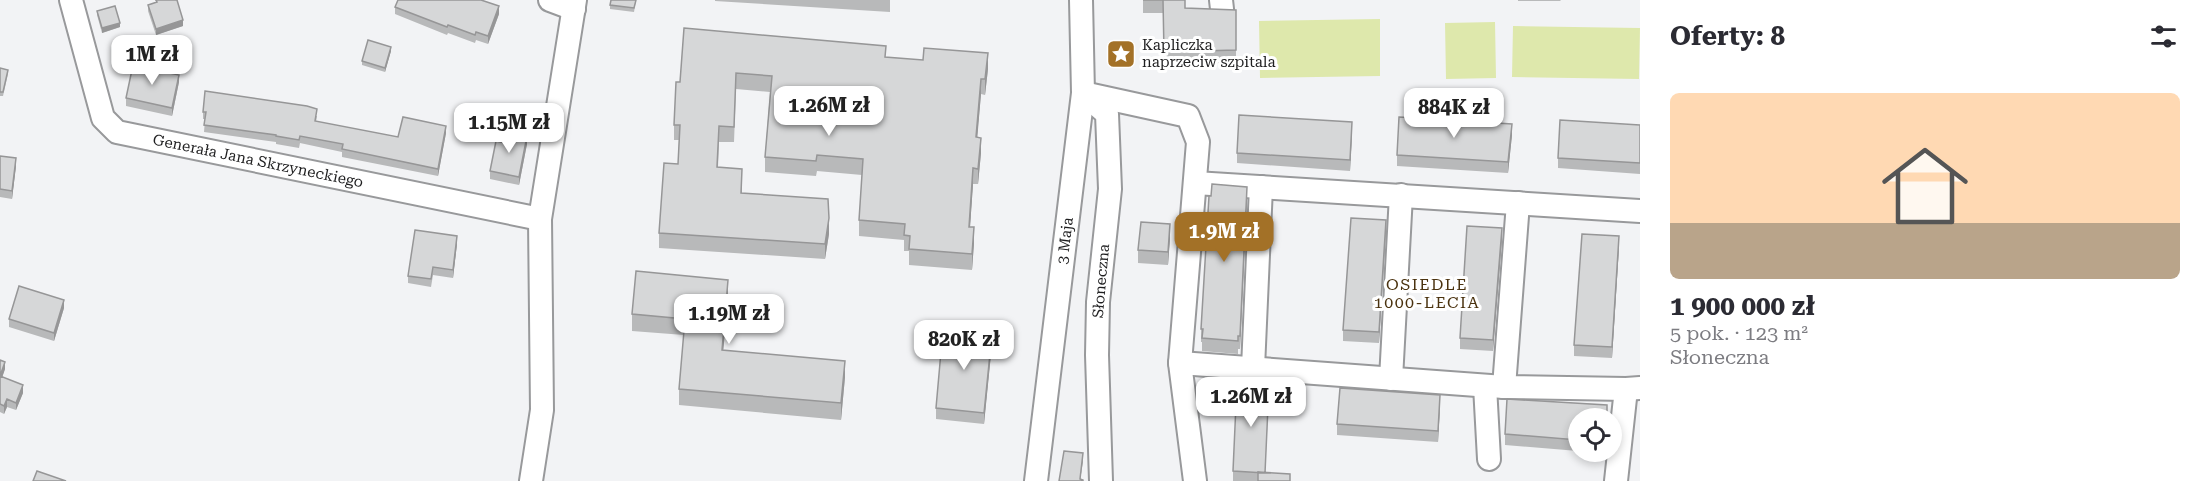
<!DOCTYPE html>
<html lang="pl">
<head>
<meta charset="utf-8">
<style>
	:root { --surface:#fff; --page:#f2f2f3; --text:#2b2b33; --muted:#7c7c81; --line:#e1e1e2; --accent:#a37127 }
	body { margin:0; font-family:"Roboto Serif",serif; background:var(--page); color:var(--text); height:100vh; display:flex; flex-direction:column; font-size:22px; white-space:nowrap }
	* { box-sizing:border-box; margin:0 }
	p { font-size:20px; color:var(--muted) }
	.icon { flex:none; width:33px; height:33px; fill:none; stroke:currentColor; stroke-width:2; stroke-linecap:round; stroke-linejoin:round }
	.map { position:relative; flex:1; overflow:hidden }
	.sheet { display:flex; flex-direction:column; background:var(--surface); width:570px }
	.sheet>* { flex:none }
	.fabs { position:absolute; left:1568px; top:408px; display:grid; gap:12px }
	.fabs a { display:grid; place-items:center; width:54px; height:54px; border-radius:50%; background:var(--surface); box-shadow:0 3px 9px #0003; font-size:30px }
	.price { position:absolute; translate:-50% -51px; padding:0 14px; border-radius:12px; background:#fff; color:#222; font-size:20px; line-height:39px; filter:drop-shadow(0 2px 3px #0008) }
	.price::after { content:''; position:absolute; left:50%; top:36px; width:18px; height:14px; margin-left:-9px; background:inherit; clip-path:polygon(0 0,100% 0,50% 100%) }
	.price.current { background:var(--accent); color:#fff }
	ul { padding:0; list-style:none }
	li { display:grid; align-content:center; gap:12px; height:318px; padding:0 30px }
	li+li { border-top:2px solid var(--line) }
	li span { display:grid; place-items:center; height:186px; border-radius:9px; color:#555 }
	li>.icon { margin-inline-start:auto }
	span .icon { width:108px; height:108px; fill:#fffc; stroke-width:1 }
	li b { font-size:26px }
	h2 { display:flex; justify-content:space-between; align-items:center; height:72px; padding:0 30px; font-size:26px }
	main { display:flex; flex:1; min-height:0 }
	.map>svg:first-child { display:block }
</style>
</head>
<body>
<main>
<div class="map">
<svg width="1640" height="481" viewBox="0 0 1640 481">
	<rect width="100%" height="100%" fill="#f2f3f5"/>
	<path fill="#dee8ac" d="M 1380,19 L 1380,76 L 1260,78 L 1259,21 Z
		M 1495,22 L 1496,78 L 1446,79 L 1445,23 Z
		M 1513,26 L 1640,28 L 1639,79 L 1512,77 Z"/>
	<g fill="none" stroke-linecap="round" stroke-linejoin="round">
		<g stroke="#98999b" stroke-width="26">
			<g id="minor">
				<path id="s1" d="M 71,0 L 103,118 L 117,132 L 540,219"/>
				<path d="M 550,0 L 574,9"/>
				<path d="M 1221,0 L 1222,9"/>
				<path d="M 1083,93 L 1188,116 L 1198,142 L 1180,363 L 1195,481"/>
				<path d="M 1084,94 L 1107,114 L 1110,189 L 1098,302 L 1097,355 L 1101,481"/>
				<path d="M 1195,183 L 1640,211"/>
				<path d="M 1180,363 L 1504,387 L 1626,389 L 1640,388"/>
				<path d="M 1253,368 L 1261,187"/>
				<path d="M 1391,379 L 1401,195"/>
				<path d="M 1485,386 L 1489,459"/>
				<path d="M 1504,387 L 1518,203"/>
				<path d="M 531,481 L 542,410 L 540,219 L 575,0"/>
				<path id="s2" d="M 1036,481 L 1083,93 L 1081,0"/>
				<path d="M 1616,481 L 1626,389"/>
			</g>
		</g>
		<use href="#minor" stroke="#fff" stroke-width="22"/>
	</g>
	<path fill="#b8b9ba" d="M 155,0 L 177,0 L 183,26 L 156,35 L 148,11 L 148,5 L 156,2 Z
		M 636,0 L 634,12 L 610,9 L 610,5 Z
		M 715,0 L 890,0 L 890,12 L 715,1 Z
		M 1143,0 L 1185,0 L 1185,8 L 1236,10 L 1236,63 L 1164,64 L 1163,13 L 1143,13 Z
		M 1518,0 L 1561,0 L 1560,1 L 1518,1 Z
		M 395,7 L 499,14 L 488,44 L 476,40 L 475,43 L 448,33 L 447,35 L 395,14 Z
		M 97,11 L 120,27 L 102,33 L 97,15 Z
		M 684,28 L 886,57 L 988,69 L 985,95 L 981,94 L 977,137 L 981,153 L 978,184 L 973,184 L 970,227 L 974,243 L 972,270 L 909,265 L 909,251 L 904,251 L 904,240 L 859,236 L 859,220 L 862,175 L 817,171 L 816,176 L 765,172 L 765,157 L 770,92 L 736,89 L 734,142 L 719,142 L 718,167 L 742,184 L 742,193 L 829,234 L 825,259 L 659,248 L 659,233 L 678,164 L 679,140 L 674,140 L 674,125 L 680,82 Z
		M 391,51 L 385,72 L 362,65 L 362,61 Z
		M 0,68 L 8,74 L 3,96 L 0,96 Z
		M 179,82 L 172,116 L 126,106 L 126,98 Z
		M 203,112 L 317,116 L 316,122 L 398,137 L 446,133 L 438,176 L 342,157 L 342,152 L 300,143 L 299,148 L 276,144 L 276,142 L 204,132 L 205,119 L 203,119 Z
		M 1640,125 L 1640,174 L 1558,168 L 1558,158 Z
		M 1352,133 L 1350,171 L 1237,163 L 1237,153 Z
		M 1512,135 L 1508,173 L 1397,166 L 1397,155 Z
		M 501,142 L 527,144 L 519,185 L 490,179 L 490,171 Z
		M 0,156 L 16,166 L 12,199 L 0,197 Z
		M 1247,200 L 1240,349 L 1238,349 L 1238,354 L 1202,351 L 1202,342 L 1201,342 L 1201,329 Z
		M 1386,230 L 1379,343 L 1343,341 L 1343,330 Z
		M 1170,238 L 1168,265 L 1138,263 L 1138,250 Z
		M 1502,239 L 1493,351 L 1460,349 L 1460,338 Z
		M 457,244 L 453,278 L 433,275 L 431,287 L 408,283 L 408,276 Z
		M 1619,247 L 1612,358 L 1574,356 L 1574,345 Z
		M 728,296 L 723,350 L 845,377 L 841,420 L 679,405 L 679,389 L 684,335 L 632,331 L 632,314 Z
		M 64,308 L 54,341 L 9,327 L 9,319 Z
		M 992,344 L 984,424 L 936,419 L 936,408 Z
		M 0,360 L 5,369 L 2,377 L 23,393 L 16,410 L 7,407 L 4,414 L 0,412 Z
		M 1269,395 L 1265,473 L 1290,481 L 1233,481 L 1233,471 Z
		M 1607,405 L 1607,418 L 1578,418 L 1578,451 L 1505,445 L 1505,434 Z
		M 1440,406 L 1438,442 L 1337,435 L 1337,424 Z"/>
	<path fill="#969697" d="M 499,6 L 499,14 L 488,44 L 488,36 Z
		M 183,20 L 183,26 L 156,35 L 156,29 Z
		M 120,23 L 120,27 L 102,33 L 102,28 Z
		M 391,47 L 391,51 L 385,72 L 385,68 Z
		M 988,53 L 988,69 L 985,95 L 985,79 Z
		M 179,75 L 179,82 L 172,116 L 172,108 Z
		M 981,79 L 981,94 L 976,153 L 976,137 Z
		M 1352,122 L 1352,133 L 1350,171 L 1350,160 Z
		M 1512,124 L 1512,135 L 1508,173 L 1508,162 Z
		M 446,126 L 446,133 L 438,176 L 438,169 Z
		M 527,136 L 527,144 L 519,185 L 519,177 Z
		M 981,138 L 981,153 L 978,184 L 978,169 Z
		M 16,158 L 16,166 L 12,199 L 12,191 Z
		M 973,168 L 973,184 L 969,242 L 969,227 Z
		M 1247,187 L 1247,200 L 1240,349 L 1240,336 Z
		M 829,218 L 829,234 L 825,259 L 825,244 Z
		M 1386,220 L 1386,230 L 1379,343 L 1379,332 Z
		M 1170,224 L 1170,238 L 1168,265 L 1168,252 Z
		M 974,227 L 974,243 L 972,270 L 972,254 Z
		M 1502,228 L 1502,239 L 1493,351 L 1493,340 Z
		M 457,236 L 457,244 L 453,278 L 453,270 Z
		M 1619,236 L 1619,247 L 1612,358 L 1612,347 Z
		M 728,280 L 728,296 L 722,366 L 722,350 Z
		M 64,300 L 64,308 L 54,341 L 54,333 Z
		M 992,334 L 992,344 L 984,424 L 984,413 Z
		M 845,361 L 845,377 L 841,420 L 841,403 Z
		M 5,362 L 5,369 L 0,384 L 0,376 Z
		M 23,385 L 23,393 L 16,410 L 16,403 Z
		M 1440,395 L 1440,406 L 1438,442 L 1438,431 Z
		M 7,399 L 7,407 L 4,414 L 4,406 Z
		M 1083,453 L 1083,461 L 1080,481 Z"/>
	<path fill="#d6d7d8" stroke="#969697" stroke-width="1.5" d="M 156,0 L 177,0 L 183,20 L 156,29 L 148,5 L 157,2 Z
		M 398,0 L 481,0 L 499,6 L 488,36 L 476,32 L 475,35 L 448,25 L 447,27 L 395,7 Z
		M 611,0 L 636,0 L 634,8 L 610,5 Z
		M 1143,0 L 1185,0 L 1185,8 L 1236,10 L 1236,50 L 1164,52 L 1163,0 Z
		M 115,6 L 120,23 L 102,28 L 97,11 Z
		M 684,28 L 886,46 L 885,57 L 923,60 L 924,48 L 988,53 L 985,79 L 981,79 L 976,137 L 981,138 L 978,169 L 973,168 L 969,227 L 974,227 L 972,254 L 909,249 L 910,236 L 904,235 L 905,224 L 859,220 L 863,159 L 817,155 L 816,161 L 765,157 L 772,76 L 736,73 L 734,127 L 719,126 L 717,167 L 742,169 L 741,193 L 828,199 L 829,218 L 825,244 L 659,233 L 664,163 L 678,164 L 680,125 L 674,125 L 676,82 L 680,82 Z
		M 368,40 L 391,47 L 385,68 L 362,61 Z
		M 133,65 L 179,75 L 172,108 L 126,98 Z
		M 0,68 L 8,70 L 3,92 L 0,92 Z
		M 205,91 L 307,106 L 317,109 L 315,121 L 398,137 L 403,117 L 446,126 L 438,169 L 342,149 L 343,144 L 300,136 L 299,140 L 276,136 L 276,135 L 204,125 L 206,112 L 203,112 Z
		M 1239,115 L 1352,122 L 1350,160 L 1237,153 Z
		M 1399,117 L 1512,124 L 1508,162 L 1397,155 Z
		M 1560,120 L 1640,125 L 1640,163 L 1558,158 Z
		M 503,131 L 527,136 L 519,177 L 490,171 L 496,141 L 501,142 Z
		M 0,156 L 16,158 L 12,191 L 0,189 Z
		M 1212,184 L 1247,187 L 1240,336 L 1238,336 L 1238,341 L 1202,338 L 1203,329 L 1201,329 L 1209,196 L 1211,196 Z
		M 1351,218 L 1386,220 L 1379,332 L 1343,330 Z
		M 1141,222 L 1170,224 L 1168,252 L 1138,250 Z
		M 1467,226 L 1502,228 L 1493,340 L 1460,338 Z
		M 415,230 L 457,236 L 453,270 L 433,267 L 431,279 L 408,276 Z
		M 1582,234 L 1619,236 L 1612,347 L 1574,345 Z
		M 636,271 L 728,280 L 722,350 L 845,361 L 841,403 L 679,389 L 685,319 L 632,314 Z
		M 19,286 L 64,300 L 54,333 L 9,319 Z
		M 943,329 L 992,334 L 984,413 L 936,408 Z
		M 0,360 L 5,362 L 0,376 Z
		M 0,376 L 23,385 L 16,403 L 7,399 L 4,406 L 0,404 Z
		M 1237,382 L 1269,384 L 1265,473 L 1233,471 Z
		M 1340,388 L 1440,395 L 1438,431 L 1337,424 Z
		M 1507,399 L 1607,405 L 1607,418 L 1578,418 L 1578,440 L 1505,434 Z
		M 1064,451 L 1083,453 L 1080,479 L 1083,480 L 1083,481 L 1059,481 Z
		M 37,471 L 66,481 L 33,481 Z
		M 1258,472 L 1290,474 L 1290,481 L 1258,481 Z"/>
	<defs>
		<g id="sight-square" transform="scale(1.5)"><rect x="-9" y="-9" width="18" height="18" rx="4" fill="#a37127" stroke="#fff"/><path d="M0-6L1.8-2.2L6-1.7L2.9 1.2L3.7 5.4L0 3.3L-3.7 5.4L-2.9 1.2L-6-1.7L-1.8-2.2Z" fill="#fff"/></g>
	</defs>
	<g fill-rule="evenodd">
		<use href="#sight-square" x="1121" y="54"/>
	</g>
	<g text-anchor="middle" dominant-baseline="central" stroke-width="6" stroke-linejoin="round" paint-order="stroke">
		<g font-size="15" fill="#1f1f20" stroke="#fff" text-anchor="start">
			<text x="1142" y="45">Kapliczka<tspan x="1142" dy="17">naprzeciw szpitala</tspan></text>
		</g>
		<g font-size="15" fill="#1f1f20" stroke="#fff">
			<text stroke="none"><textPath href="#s1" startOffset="286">Generała Jana Skrzyneckiego</textPath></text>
			<text stroke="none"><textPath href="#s2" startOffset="242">3 Maja</textPath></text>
			<text transform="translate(1101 281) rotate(-85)">Słoneczna</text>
		</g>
		<g font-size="16" letter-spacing="1.5" fill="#4a320f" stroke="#fff">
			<text x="1427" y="284">OSIEDLE<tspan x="1427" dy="18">1000-LECIA</tspan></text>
		</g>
	</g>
</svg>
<div class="fabs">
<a><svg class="icon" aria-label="locate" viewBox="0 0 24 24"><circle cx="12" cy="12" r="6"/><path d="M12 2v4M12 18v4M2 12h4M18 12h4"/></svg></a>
</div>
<b class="price" style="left:152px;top:86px">1M zł</b>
<b class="price" style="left:829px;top:137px">1.26M zł</b>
<b class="price" style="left:1454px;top:139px">884K zł</b>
<b class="price" style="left:509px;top:154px">1.15M zł</b>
<b class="price current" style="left:1224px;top:263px">1.9M zł</b>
<b class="price" style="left:729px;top:345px">1.19M zł</b>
<b class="price" style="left:964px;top:371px">820K zł</b>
<b class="price" style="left:1251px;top:428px">1.26M zł</b>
</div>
<section class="sheet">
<h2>Oferty: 8<svg class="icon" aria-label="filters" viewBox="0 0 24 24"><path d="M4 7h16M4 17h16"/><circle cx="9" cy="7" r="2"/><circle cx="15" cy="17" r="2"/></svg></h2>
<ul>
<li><span style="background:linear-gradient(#ffd9b3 70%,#b9a48a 0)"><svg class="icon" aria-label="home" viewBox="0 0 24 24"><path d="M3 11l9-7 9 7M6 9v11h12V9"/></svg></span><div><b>1 900 000 zł</b><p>5 pok. · 123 m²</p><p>Słoneczna</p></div></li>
</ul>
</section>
</main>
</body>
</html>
